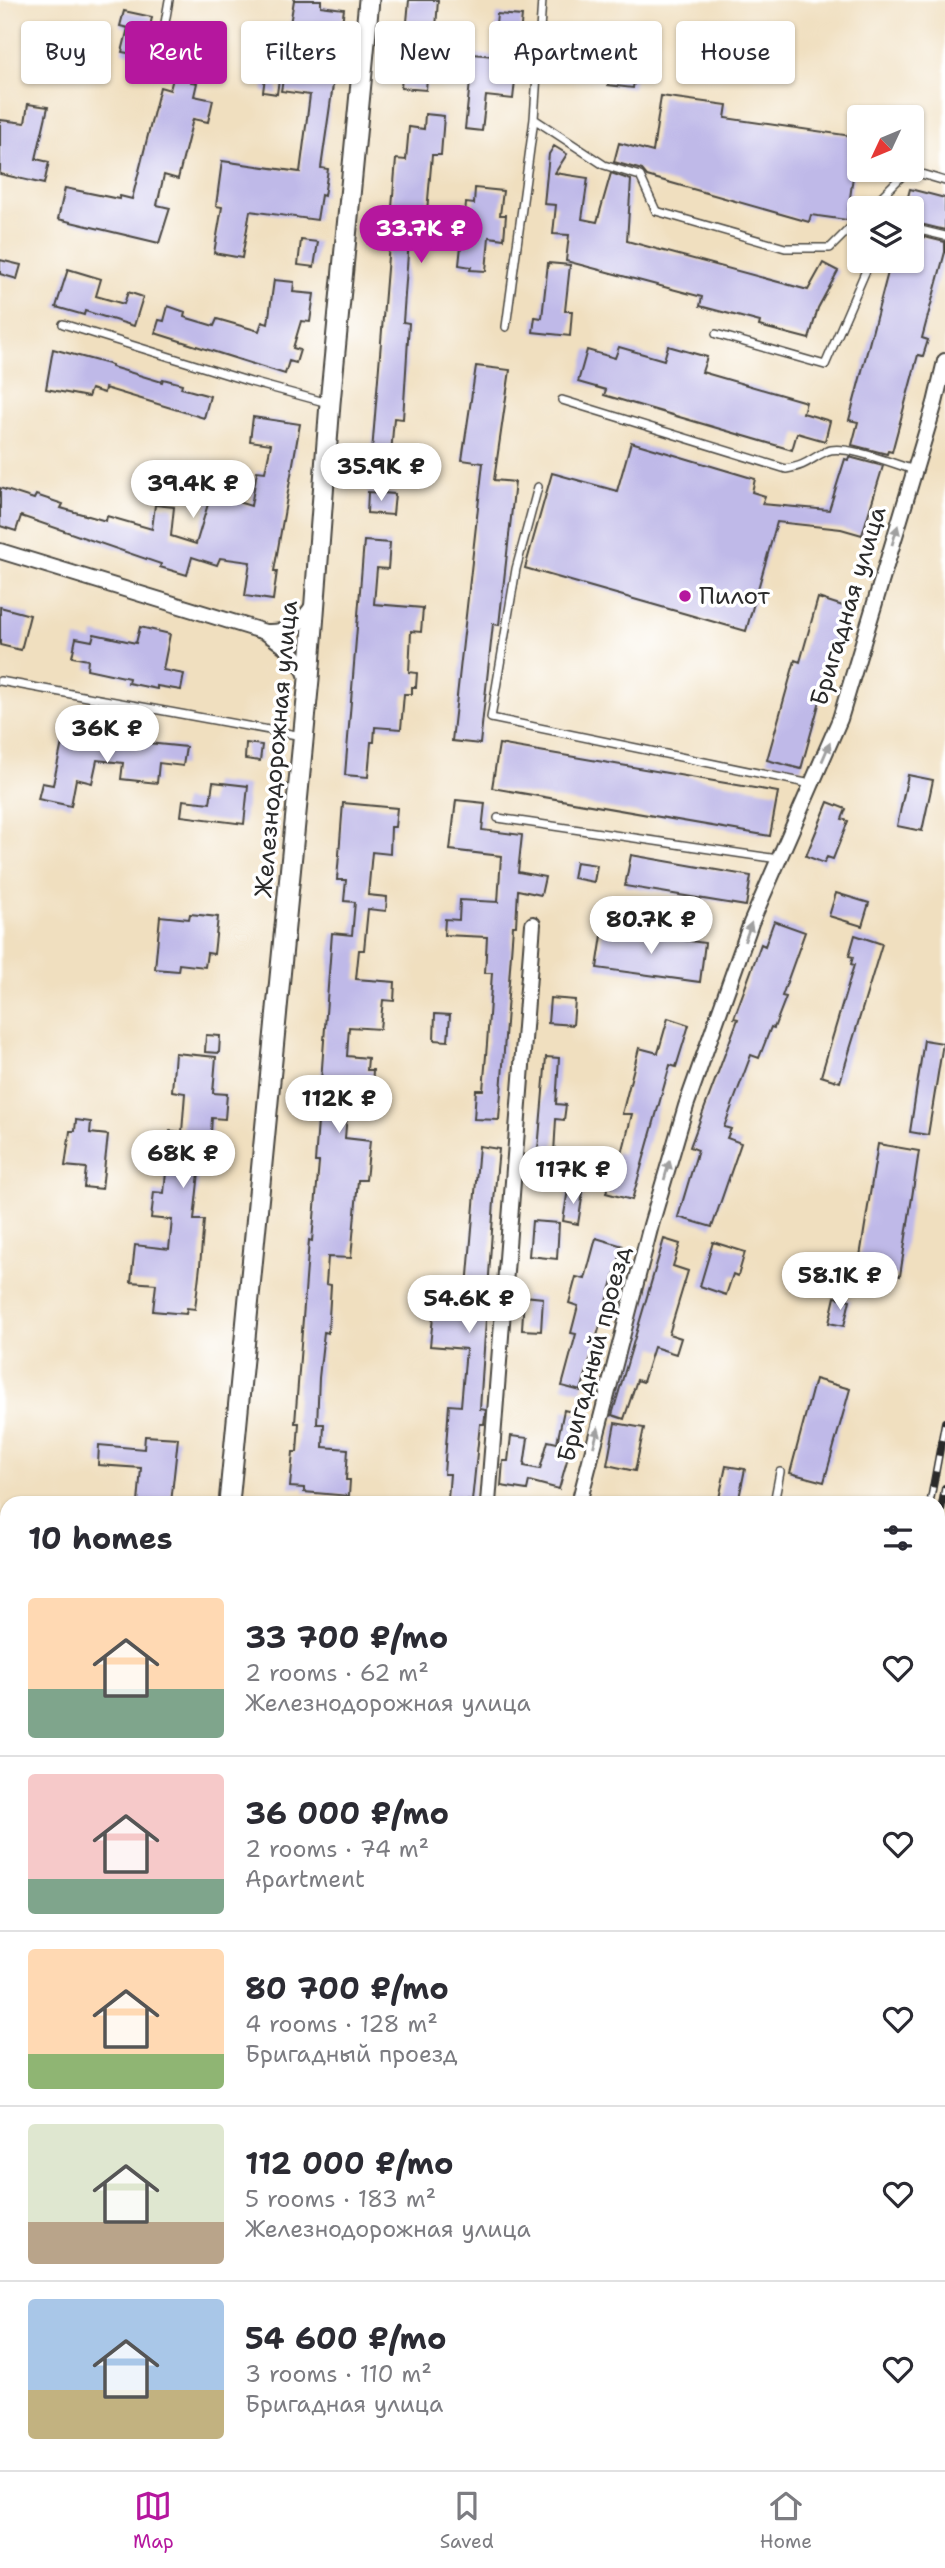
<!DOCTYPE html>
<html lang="en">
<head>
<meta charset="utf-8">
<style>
	:root { --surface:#fff; --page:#f7f7f7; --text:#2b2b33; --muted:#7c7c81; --line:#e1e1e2; --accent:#b5179e }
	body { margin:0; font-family:"Shantell Sans",sans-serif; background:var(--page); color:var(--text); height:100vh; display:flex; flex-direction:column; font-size:26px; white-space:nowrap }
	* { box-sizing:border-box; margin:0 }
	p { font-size:23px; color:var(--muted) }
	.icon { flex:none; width:38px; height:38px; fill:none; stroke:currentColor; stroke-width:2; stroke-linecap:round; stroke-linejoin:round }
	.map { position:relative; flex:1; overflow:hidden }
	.drawer { position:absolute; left:0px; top:1496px; width:945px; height:975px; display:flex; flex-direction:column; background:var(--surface); border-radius:21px 21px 0 0; box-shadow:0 2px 5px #0004 }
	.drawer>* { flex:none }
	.top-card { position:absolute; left:21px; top:21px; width:903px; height:63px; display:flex; gap:14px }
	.needle { width:46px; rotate:226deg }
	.buttons { position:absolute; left:847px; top:105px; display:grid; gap:14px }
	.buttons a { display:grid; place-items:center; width:77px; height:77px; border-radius:7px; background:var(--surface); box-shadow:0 2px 5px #0004; font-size:35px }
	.price { position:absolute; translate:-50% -60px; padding:0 16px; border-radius:24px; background:#fff; color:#222; font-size:23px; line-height:46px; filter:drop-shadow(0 2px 4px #0008) }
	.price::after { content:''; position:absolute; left:50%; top:42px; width:21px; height:16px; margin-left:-10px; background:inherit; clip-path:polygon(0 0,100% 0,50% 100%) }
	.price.active { background:var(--accent); color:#fff }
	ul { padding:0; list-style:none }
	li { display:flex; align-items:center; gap:21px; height:175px; padding:0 28px }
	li+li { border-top:2px solid var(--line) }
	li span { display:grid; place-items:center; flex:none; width:196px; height:140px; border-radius:7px; color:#555 }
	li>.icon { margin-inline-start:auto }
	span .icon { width:84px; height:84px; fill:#fffc; stroke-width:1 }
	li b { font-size:30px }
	h2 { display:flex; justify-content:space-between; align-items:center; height:84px; padding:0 28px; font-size:30px }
	.chip { padding:0 24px; border-radius:7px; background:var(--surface); box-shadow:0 2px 5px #0004; font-size:24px; line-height:63px }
	.chip.active { background:var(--accent); color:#fff }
	.tabs { display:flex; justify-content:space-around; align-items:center; height:98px; border-top:2px solid var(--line); background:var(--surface); font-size:19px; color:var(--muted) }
	.tabs a { display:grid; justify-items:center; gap:4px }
	.tabs .active { color:var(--accent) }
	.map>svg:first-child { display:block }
</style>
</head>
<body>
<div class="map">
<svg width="945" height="2470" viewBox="0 0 945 2470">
	<rect width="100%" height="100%" fill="#fff"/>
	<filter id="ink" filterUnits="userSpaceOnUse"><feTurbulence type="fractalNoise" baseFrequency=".0143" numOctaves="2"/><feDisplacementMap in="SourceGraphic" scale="14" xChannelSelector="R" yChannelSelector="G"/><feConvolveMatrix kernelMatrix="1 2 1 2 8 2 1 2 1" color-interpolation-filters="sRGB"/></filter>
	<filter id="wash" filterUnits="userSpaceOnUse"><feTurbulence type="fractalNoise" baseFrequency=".00686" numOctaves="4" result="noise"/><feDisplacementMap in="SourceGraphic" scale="28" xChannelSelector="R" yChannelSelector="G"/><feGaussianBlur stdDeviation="1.57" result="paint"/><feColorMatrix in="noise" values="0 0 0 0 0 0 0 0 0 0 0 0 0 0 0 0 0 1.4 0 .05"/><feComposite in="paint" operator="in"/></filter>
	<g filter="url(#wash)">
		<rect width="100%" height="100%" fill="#f0dfbf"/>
		<g id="blocks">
			<path fill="#bfb9e8" d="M 294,0 L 321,0 L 321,6 L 344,9 L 321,168 L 328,169 L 324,196 L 321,195 L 317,220 L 250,211 L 242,258 L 214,253 L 222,207 L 216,206 L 222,161 L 300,172 L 310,95 L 281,91 L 284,74 L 315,78 L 319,46 L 287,42 Z
				M 409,0 L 438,0 L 435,42 L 430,42 L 426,90 L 401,88 Z
				M 124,11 L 152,17 L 145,52 L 140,51 L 139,55 L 122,52 L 128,28 L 120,26 Z
				M 497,14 L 522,16 L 513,99 L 486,96 L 482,131 L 465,129 L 473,54 L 493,56 Z
				M 177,31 L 199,35 L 191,82 L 197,83 L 194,96 L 213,100 L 208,122 L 193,119 L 178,179 L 164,175 L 157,205 L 170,208 L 159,243 L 58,219 L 65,188 L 119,199 L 120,196 L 132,199 L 160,87 L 170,90 L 178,58 L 172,57 Z
				M 611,54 L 638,58 L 633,88 L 608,85 Z
				M 265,77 L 279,79 L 277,94 L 263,92 Z
				M 661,96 L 727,105 L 725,118 L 859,137 L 859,170 L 854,169 L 847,220 L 811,215 L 809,222 L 647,176 L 642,170 L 614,162 L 619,143 L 653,152 Z
				M 28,104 L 48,107 L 36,159 L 49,162 L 44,184 L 0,174 L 0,120 L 25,123 Z
				M 425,114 L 444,116 L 441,155 L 432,155 L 427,211 L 465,213 L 466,203 L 474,204 L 475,188 L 503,191 L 500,215 L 506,215 L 504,239 L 489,237 L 486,271 L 470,270 L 471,267 L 459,265 L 463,227 L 410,226 L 403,322 L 409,323 L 403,419 L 394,418 L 390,466 L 371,464 L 396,159 L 406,160 L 409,127 L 424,129 Z
				M 554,146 L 567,154 L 555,173 L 588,178 L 582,219 L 597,222 L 611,173 L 631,180 L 627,241 L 808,290 L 823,263 L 838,271 L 818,308 L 809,339 L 759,326 L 760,322 L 700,306 L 702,297 L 566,261 L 569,235 L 553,234 L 556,205 L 544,204 L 549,154 Z
				M 910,189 L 945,198 L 945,230 L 912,222 L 912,208 L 905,208 Z
				M 912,234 L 945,242 L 945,252 L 922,338 L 928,340 L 923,356 L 918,355 L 892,452 L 888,451 L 887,454 L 852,445 L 858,422 L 849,420 L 891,261 L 912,261 Z
				M 301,240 L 318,242 L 314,267 L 298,265 Z
				M 0,260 L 21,265 L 17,279 L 0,274 Z
				M 548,263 L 570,265 L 565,311 L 572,311 L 570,336 L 533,332 L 535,317 L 542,318 Z
				M 68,269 L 101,279 L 96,296 L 124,304 L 128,292 L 143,297 L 134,326 L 85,311 L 84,315 L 56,307 Z
				M 274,280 L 294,282 L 293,292 L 314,294 L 310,322 L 301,321 L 293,348 L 300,350 L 296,363 L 289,361 L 285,374 L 155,333 L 159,320 L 164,321 L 168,306 L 185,312 L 184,317 L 214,326 L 217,319 L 259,331 L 262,322 L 268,324 Z
				M 668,346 L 707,357 L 702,372 L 806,402 L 803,413 L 830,421 L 825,441 L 797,433 L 792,450 L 604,395 L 606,390 L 578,382 L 587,350 L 615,358 L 619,347 L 664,360 Z
				M 53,349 L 112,365 L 112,367 L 162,382 L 163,379 L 182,384 L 181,388 L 210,396 L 204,418 L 105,388 L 104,393 L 91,389 L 88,397 L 46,389 Z
				M 476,366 L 510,370 L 494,480 L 515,482 L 499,625 L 493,624 L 480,744 L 452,741 L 483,463 L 462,460 Z
				M 253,417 L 300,424 L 274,571 L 277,571 L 273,600 L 245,596 L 250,562 L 220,558 L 217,565 L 192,557 L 187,575 L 160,567 L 161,564 L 21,516 L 16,531 L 0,526 L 0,488 L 34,499 L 36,495 L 63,504 L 61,508 L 106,521 L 107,516 L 152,529 L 155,505 L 174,507 L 171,536 L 196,544 L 211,494 L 251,506 L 257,471 L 265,472 L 271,444 L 250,441 Z
				M 631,442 L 755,479 L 752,492 L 765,496 L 762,504 L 829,510 L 845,459 L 848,460 L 849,457 L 883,466 L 862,535 L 841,529 L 777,522 L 746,631 L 525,568 L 552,473 L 617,491 Z
				M 368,492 L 395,494 L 393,515 L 367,513 Z
				M 364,541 L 390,543 L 388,569 L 377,568 L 374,604 L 423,608 L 421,632 L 411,631 L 409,672 L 417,673 L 416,687 L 412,687 L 412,694 L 404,694 L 401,729 L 375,727 L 374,742 L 371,742 L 368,777 L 345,775 Z
				M 818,598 L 846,607 L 801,769 L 767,760 L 795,660 L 800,662 Z
				M 0,607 L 30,615 L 21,650 L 0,645 Z
				M 140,627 L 170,634 L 163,670 L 184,674 L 181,690 L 157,686 L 157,689 L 128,683 L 129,678 L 87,669 L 88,660 L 72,657 L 76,638 L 92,641 L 94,634 L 136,643 Z
				M 63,738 L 105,747 L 106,741 L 129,744 L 129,741 L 186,747 L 183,766 L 159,763 L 157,783 L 121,779 L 123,763 L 97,760 L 92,783 L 76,779 L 71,806 L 38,799 L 42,783 L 53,785 Z
				M 246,743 L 262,745 L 260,761 L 245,759 Z
				M 499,744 L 778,792 L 770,836 L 492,788 Z
				M 908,775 L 933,780 L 922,831 L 897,826 Z
				M 213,782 L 248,786 L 244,824 L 181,816 L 183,800 L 210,803 Z
				M 456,800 L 485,803 L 482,830 L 522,835 L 518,872 L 545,877 L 541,895 L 518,890 L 516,926 L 513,926 L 499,1120 L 474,1119 L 476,1090 L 483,1090 L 487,1044 L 492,973 L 485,973 L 487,937 L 444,935 L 445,919 L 459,920 L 460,900 L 498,902 L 501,856 L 450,850 Z
				M 828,802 L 846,809 L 842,819 L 848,821 L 833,859 L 827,857 L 824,863 L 806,856 Z
				M 343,803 L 397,808 L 395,827 L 391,827 L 390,854 L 372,852 L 368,895 L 387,897 L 386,911 L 368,909 L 364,950 L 359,950 L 356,979 L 395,982 L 394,1001 L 383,1000 L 380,1029 L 349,1027 L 347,1056 L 368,1058 L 367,1070 L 373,1070 L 371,1104 L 348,1102 L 345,1138 L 370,1141 L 366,1180 L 358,1180 L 351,1258 L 328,1257 L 326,1284 L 331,1285 L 328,1333 L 324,1332 L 319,1378 L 317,1424 L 324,1424 L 323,1447 L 348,1449 L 346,1480 L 350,1480 L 349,1496 L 304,1492 L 304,1488 L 290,1487 L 293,1452 L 297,1452 L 299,1423 L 295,1423 L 309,1240 L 312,1241 L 319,1162 L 315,1162 L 332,933 L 352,935 L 355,902 L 344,901 L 346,880 L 337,880 Z
				M 631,855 L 751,876 L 746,906 L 625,886 Z
				M 576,862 L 597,865 L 594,882 L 573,878 Z
				M 836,893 L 869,903 L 862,926 L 829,916 Z
				M 190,914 L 218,917 L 214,954 L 207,953 L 205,967 L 179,964 L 178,971 L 155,969 L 160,916 L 189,919 Z
				M 774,921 L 805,932 L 782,996 L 786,997 L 774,1028 L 771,1027 L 759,1058 L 751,1055 L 724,1127 L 731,1129 L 727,1138 L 741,1143 L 712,1227 L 678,1217 L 698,1150 L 690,1147 L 738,1019 L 734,1018 L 761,944 L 765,946 Z
				M 603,929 L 705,943 L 700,982 L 597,968 Z
				M 855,935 L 882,944 L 840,1082 L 821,1076 L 854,965 L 851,964 L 853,957 L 849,956 Z
				M 550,998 L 575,1000 L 573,1025 L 548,1023 Z
				M 435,1014 L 450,1015 L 448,1041 L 434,1040 Z
				M 668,1018 L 689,1025 L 676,1067 L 670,1065 L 632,1200 L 606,1193 L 617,1152 L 622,1154 L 632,1114 L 622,1114 L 639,1048 L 658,1053 Z
				M 206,1035 L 220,1036 L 219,1053 L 205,1052 Z
				M 924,1040 L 943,1043 L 928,1135 L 910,1132 Z
				M 175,1053 L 216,1057 L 213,1093 L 227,1094 L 225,1119 L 212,1118 L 209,1161 L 202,1160 L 201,1172 L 199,1172 L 194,1220 L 204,1220 L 200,1266 L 195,1309 L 187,1308 L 186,1314 L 153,1311 L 156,1284 L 131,1282 L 135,1245 L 169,1249 L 172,1220 L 151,1218 L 154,1192 L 164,1193 L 170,1131 L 182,1132 L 185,1093 L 172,1091 Z
				M 546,1057 L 559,1058 L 556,1104 L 566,1105 L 564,1120 L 556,1119 L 554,1153 L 564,1154 L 561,1187 L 535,1185 Z
				M 76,1120 L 91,1122 L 90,1133 L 108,1135 L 102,1189 L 84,1187 L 86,1168 L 65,1166 L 70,1131 L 75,1131 Z
				M 878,1144 L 919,1151 L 900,1276 L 858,1269 Z
				M 479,1146 L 499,1149 L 494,1201 L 480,1409 L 486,1410 L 484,1424 L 480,1424 L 472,1501 L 448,1499 L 450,1474 L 444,1474 L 449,1405 L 461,1406 L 466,1349 L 430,1346 L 433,1317 L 428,1317 L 429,1295 L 466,1299 Z
				M 568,1189 L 583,1192 L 578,1224 L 563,1221 Z
				M 532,1221 L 559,1223 L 557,1259 L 529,1256 Z
				M 596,1238 L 623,1246 L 581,1391 L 562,1386 L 576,1334 L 571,1333 L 578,1306 L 569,1303 L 576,1277 L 585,1279 Z
				M 664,1239 L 680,1244 L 673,1266 L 688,1271 L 669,1334 L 681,1338 L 676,1354 L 654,1347 L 643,1382 L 637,1380 L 624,1419 L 612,1415 Z
				M 713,1242 L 745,1252 L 738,1276 L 733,1274 L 726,1295 L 700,1286 Z
				M 524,1296 L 543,1298 L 541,1331 L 522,1330 Z
				M 835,1297 L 850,1300 L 844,1326 L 829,1323 Z
				M 815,1379 L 850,1389 L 824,1482 L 790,1473 Z
				M 564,1410 L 580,1414 L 559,1489 L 529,1481 L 527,1490 L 501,1486 L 503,1461 L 508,1461 L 511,1436 L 528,1438 L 524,1466 L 540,1469 L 548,1441 L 557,1443 Z
				M 615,1423 L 644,1428 L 635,1471 L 607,1465 Z
				M 145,1436 L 178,1438 L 171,1503 L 138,1503 L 141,1468 L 98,1465 L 99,1445 L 144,1449 Z
				M 726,1466 L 745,1469 L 738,1503 L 718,1503 Z"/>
		</g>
	</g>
	<g filter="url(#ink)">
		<use href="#blocks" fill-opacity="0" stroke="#494641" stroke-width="2"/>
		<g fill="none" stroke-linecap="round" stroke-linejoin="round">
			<g stroke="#494641" stroke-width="10">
				<path id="service" d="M 156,74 L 169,0
					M 534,119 L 604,165 L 640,176 L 656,211 L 785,248 L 830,248 L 859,219
					M 870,208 L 908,170 L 945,181
					M 912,228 L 945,236
					M 63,324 L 251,382 L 328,403
					M 506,327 L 534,119 L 542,0
					M 716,334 L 825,365 L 870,261
					M 562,400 L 786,469 C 809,465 809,459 827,451 C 845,444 894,464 914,470
					M 538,487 L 516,569 L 491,718 L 811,784
					M 0,681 L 302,736
					M 498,818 L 778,859
					M 698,1503 L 698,1502
					M 774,1503 L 780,1472"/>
			</g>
			<g stroke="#494641" stroke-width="18">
				<path id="minor" d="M 0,551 L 265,632 C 287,647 297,654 308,678
					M 266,632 C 290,633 302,623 314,604
					M 488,1503 L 533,924
					M 579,1503 L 651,1225 L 686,1106 L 751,923 L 840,719 L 935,403 L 945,361
					M 0,2150 L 7,2137
					M 180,2470 L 180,2464"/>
			</g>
			<g stroke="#494641" stroke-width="23">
				<path id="tertiary" d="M 229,1503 L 309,679 L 330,403 L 369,0
					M 0,1792 L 7,1794
					M 411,2470 L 412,2464"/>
			</g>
			<use href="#service" stroke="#fff" stroke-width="7"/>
			<use href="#minor" stroke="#fff" stroke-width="14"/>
			<use href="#tertiary" stroke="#fff" stroke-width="19"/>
			<g stroke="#2b2b2b" stroke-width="8">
				<path id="rail" d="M 930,1503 L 945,1422
					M 938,1527 L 945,1488
					M 938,1600 L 945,1560
					M 770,2470 L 771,2464
					M 782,2470 L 783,2464
					M 813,2470 L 814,2464"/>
			</g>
			<use href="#rail" stroke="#fff" stroke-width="5" stroke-dasharray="16" stroke-linecap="butt"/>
		</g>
		<defs><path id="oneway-solid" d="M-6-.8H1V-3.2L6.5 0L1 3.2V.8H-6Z" transform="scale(1.75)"/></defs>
		<g fill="#a0a0a0">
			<use href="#oneway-solid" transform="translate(895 535) rotate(-73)"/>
			<use href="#oneway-solid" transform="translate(826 752) rotate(-67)"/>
			<use href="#oneway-solid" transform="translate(748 932) rotate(-70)"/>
			<use href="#oneway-solid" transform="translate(667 1170) rotate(-74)"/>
			<use href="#oneway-solid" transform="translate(596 1437) rotate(-76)"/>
		</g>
	</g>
	<circle fill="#b5179e" stroke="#fff" stroke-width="2.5" cx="685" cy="596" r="7"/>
	<g text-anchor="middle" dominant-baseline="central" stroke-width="7" stroke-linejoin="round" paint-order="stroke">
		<g font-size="24" fill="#2b2b2b" stroke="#fff" text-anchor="start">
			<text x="699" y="596">Пилот</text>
		</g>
		<g font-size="24" fill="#2b2b2b" stroke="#fff">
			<text transform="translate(848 606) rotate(-73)">Бригадная улица</text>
			<text transform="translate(276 749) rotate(-85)">Железнодорожная улица</text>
			<text transform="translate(594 1354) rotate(-75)">Бригадный проезд</text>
		</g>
	</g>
</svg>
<div class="buttons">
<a><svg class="needle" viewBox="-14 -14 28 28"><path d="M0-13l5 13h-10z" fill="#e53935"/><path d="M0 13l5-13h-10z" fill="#7c7c81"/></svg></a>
<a><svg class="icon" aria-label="layers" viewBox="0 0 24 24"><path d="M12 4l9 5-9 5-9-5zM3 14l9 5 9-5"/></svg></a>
</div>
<b class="price active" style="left:421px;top:265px">33.7K ₽</b>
<b class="price" style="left:381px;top:503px">35.9K ₽</b>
<b class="price" style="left:193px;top:520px">39.4K ₽</b>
<b class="price" style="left:107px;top:765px">36K ₽</b>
<b class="price" style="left:651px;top:956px">80.7K ₽</b>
<b class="price" style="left:339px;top:1135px">112K ₽</b>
<b class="price" style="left:183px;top:1190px">68K ₽</b>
<b class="price" style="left:573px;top:1206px">117K ₽</b>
<b class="price" style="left:840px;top:1312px">58.1K ₽</b>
<b class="price" style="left:469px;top:1335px">54.6K ₽</b>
<div class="top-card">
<a class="chip">Buy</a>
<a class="chip active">Rent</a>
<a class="chip">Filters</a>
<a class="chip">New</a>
<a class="chip">Apartment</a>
<a class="chip">House</a>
</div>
<section class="drawer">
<h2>10 homes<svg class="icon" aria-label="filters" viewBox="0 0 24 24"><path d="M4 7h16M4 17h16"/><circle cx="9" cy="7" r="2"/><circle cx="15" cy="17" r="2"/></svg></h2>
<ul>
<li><span style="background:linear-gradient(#ffd9b3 65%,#7fa58c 0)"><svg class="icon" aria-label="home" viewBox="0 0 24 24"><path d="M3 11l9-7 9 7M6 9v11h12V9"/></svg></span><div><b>33 700 ₽/mo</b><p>2 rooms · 62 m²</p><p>Железнодорожная улица</p></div><svg class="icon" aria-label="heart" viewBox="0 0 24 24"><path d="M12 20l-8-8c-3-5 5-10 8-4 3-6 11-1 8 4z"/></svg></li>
<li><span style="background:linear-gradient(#f6c9c9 75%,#7fa58c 0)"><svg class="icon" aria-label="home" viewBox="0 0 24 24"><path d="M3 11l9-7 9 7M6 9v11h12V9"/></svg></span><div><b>36 000 ₽/mo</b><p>2 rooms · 74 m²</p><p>Apartment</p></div><svg class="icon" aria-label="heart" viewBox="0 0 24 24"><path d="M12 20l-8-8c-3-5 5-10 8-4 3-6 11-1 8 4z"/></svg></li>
<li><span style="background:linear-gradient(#ffd9b3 75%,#8fb573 0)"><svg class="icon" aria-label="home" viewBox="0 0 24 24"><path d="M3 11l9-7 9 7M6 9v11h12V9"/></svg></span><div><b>80 700 ₽/mo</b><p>4 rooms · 128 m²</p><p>Бригадный проезд</p></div><svg class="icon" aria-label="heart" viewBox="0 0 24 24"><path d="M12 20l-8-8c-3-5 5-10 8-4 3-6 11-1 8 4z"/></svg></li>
<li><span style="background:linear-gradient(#dfe7d0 70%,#b9a48a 0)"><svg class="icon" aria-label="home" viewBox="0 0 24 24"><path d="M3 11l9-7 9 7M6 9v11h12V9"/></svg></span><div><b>112 000 ₽/mo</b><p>5 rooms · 183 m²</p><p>Железнодорожная улица</p></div><svg class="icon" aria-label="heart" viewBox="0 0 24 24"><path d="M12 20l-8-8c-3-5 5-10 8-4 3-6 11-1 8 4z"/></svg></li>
<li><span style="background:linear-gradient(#a9c7e8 65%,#c2b280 0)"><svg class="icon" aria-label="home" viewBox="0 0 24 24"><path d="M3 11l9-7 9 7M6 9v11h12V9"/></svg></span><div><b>54 600 ₽/mo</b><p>3 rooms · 110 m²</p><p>Бригадная улица</p></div><svg class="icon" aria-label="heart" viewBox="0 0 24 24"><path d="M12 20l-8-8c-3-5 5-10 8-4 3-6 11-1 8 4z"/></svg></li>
</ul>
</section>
</div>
<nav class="tabs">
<a class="active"><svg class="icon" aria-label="map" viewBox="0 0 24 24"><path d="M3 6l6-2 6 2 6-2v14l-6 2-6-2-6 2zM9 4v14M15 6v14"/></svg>Map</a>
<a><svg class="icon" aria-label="saved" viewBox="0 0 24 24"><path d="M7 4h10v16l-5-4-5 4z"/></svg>Saved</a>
<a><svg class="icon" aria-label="home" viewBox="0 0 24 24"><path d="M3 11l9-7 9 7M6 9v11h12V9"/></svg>Home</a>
</nav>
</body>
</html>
